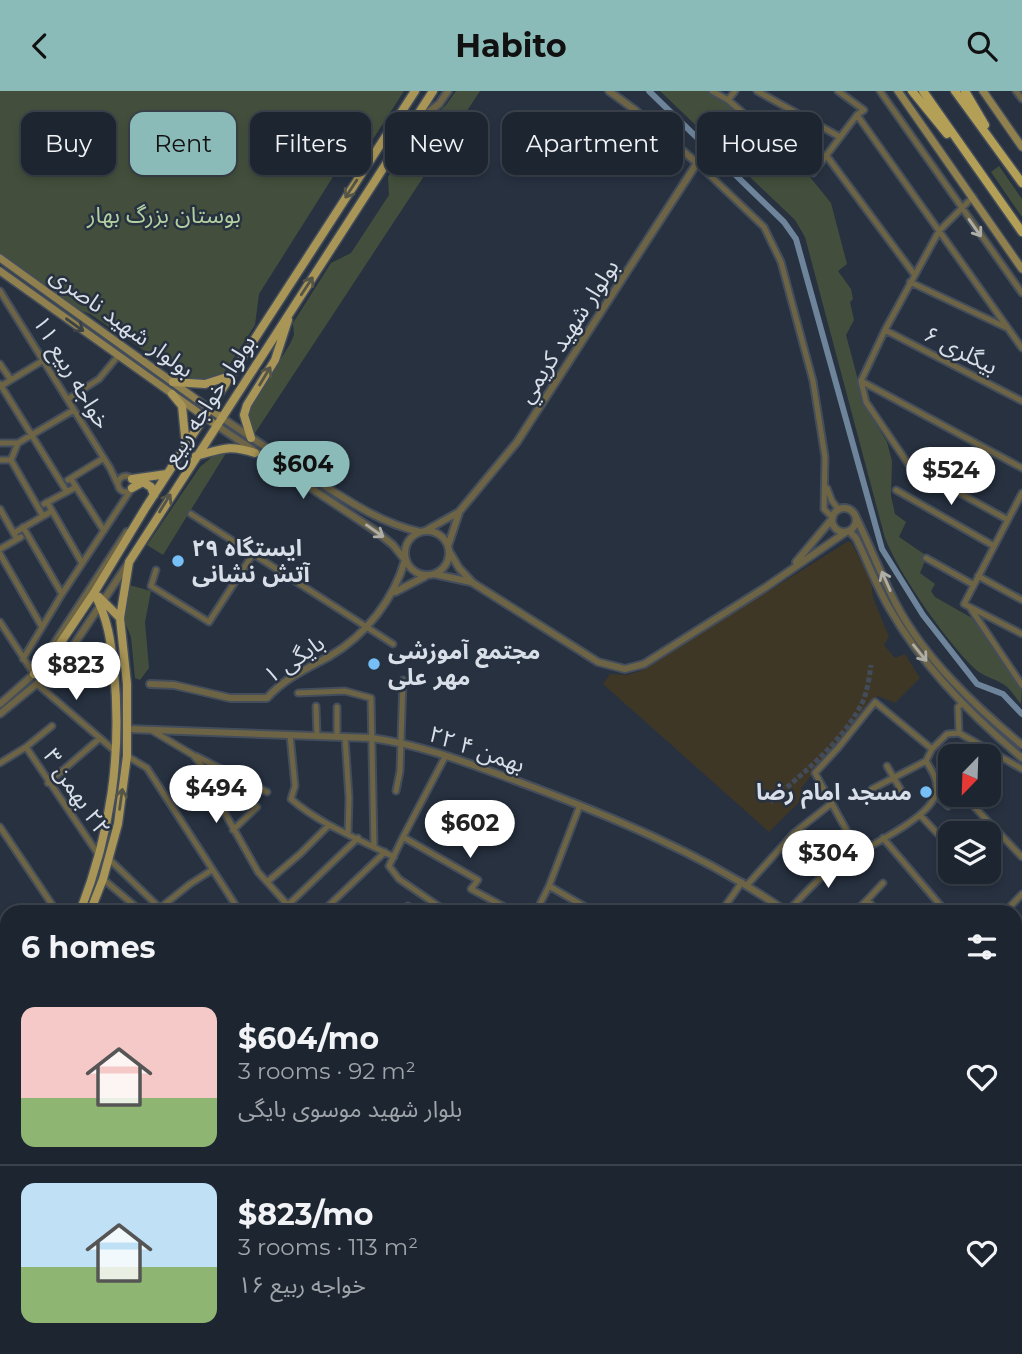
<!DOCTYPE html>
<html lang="en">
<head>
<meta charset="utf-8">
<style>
	:root { --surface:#1d2530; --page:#2a313c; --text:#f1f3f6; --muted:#a0a5ab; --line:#3b424c; --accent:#8bbbb9 }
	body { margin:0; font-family:Montserrat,"Noto Sans Arabic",sans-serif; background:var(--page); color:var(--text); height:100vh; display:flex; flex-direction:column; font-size:26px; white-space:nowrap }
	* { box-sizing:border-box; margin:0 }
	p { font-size:23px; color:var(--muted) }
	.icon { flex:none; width:38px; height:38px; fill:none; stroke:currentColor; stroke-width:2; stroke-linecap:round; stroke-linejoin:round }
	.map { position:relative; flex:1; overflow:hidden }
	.sheet { position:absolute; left:0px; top:814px; width:1022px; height:450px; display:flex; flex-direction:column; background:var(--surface); border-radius:21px 21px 0 0; box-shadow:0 4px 10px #0003,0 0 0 2px var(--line) }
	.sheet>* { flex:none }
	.guide { position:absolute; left:21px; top:21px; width:980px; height:63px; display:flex; gap:14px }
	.needle { width:46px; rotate:203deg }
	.buttons { position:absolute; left:938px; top:653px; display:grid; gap:14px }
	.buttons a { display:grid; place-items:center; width:63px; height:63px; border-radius:14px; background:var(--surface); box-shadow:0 4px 10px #0003,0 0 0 2px var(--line); font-size:35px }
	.price { position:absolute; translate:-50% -60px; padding:0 16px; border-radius:24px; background:#fff; color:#222; font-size:23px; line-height:46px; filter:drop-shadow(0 2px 4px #0008) }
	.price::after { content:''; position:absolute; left:50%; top:42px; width:21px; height:16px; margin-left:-10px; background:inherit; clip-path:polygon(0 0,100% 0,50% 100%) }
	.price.on { background:var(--accent); color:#111 }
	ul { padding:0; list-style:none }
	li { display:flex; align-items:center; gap:21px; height:175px; padding:0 21px }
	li+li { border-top:2px solid var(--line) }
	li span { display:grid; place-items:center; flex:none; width:196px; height:140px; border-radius:14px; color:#555 }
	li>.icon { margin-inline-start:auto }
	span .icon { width:84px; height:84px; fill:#fffc; stroke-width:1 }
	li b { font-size:30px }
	h2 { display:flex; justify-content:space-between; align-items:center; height:84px; padding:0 21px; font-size:30px }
	.chip { padding:0 24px; border-radius:14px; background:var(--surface); box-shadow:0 4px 10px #0003,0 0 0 2px var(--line); font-size:24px; line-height:63px }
	.chip.on { background:var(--accent); color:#111 }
	header { display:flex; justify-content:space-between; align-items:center; height:91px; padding:0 21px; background:var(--accent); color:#111; font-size:32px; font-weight:700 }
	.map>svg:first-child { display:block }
</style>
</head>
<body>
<header><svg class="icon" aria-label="back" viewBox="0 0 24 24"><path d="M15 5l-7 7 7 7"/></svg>Habito<svg class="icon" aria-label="search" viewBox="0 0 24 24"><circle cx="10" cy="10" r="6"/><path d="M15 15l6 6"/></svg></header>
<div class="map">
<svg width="1022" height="1263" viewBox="0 0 1022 1263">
	<rect width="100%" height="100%" fill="#273140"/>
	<path fill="#3f3726" d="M 847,451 L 851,451 L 871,489 L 873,507 L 889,546 L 884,554 L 895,567 L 905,563 L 920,587 L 895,612 L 878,605 L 801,697 L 803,707 L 769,741 L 603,593 L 610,583 L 627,584 L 640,580 Z"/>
	<path fill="#434f3c" d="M 0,0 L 404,0 L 366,59 L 351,65 L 343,70 L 259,203 L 255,234 L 224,282 L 216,288 L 191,291 L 182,289 L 164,273 L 90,223 L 79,219 L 0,162 Z
		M 456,0 L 480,0 L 255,342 L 248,322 L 290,253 L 294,244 L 293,232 L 331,172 L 351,162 L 389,104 L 388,86 L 418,41 L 446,14 Z
		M 660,0 L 709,0 L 727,10 L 810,86 L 831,112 L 847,173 L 838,180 L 851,198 L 853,208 L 850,211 L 854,229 L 846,244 L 865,315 L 887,351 L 892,370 L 891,405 L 895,423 L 906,431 L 899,446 L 927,465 L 920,482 L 935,493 L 931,500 L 935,506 L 972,527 L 1022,597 L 1021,613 C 1015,606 1010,597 1003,593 C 993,587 982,585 974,577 C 946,550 899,483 885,447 L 805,146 L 795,129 Z
		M 999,75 L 1022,108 L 1022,126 L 991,81 Z
		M 226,362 L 163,464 L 147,454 L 200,376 L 213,365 Z
		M 129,494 L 151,500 L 145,531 L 149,577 L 140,589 L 135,587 L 131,546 L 123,526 Z"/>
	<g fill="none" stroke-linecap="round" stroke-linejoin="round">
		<path stroke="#6d849b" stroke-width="6" d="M 649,0 L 784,131 L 796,148 L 882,458 L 923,524 L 977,593 L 1003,603 L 1022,623"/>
		<path stroke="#424b59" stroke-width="5" stroke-dasharray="5 2.5" stroke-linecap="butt" d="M 770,711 C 802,683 839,654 860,616 C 867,604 869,588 871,574"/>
		<g stroke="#434d5b" stroke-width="9">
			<path id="minor" d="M 712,0 L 728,9 L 813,82 L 857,24 L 864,19 L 838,0
				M 757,0 L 840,46
				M 880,0 L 1022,202
				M 1016,0 L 1022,8
				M 728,9 L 735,0
				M 857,24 L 1022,257
				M 826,64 L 914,183
				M 697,72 L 764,136 L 781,171 L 813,290 L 825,366 L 824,418 L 833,427
				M 910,191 L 1005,236
				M 0,200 L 110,377 L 118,394
				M 885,239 L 1022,310
				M 0,273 L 11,289
				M 861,290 L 885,239 L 939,140 L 973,106
				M 861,290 L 866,311 L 909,374 L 1008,429
				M 861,290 L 1022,377
				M 0,293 L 67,401
				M 1,295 L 44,269
				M 68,308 L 99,288 L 118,265
				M 0,352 L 18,352 L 74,319
				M 0,369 L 11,369 L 18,352
				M 11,369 L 43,425
				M118 393a8 8 0 1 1 16 0a8 8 0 1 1-16 0Z
				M 71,388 L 104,440
				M 68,389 L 104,367
				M 827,397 L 832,410 L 839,419
				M 896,399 L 994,455
				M 1022,402 L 964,513 L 1022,543
				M 47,411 L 82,472
				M 44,413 L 76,396
				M 0,418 L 17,448
				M 191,423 L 393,553
				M 23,436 L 62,503
				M 14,442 L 52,420
				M 0,458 L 21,446
				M 0,463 L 42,536
				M 926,467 L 974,494
				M 156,479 L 151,495 L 209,531 L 253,463
				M 978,485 L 1022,509
				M 971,518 L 1022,594
				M 0,531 L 34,583
				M 23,568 L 62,503 L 132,397
				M 37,593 L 115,660
				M 298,602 L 345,600 L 371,607 L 374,756
				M 316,615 L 317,645
				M 151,639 L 193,664 L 206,680 L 222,717 L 258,781 L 294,821
				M 959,642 L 958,616 L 963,612
				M 290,644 L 295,695 L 291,708 C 321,734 359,748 394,766
				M 337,645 L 337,616
				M 345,646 L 349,707 L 348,743
				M 26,656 L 100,766
				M 127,665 L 147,677 L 240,821
				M 196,665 L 267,701
				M 445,666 L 403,746 L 389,775 L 399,788 L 447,821
				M 0,672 L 26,656 L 52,635
				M 887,675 L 902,701
				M 48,692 L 99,648
				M 872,698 L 926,670
				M 396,700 L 400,680 L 403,589
				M 936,704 L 948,715 L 961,704
				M 963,704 L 1022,766
				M 920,724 L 950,756
				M 0,736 L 57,821
				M 233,739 L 257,716
				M 403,746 L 478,789 L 471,798 L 514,821
				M 883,747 L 946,821
				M 859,762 L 815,682 L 838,657 L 875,611 L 932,658
				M 109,768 L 164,821
				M 974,780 L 979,786
				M 103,788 L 142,821
				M 267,791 L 300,763 L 329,734
				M 748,793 L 794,742 L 832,712
				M 549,795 L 594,821
				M 867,809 L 883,792
				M 288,814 L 358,747
				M 408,815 L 416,821
				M 160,817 L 190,793 L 212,779
				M 322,821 L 385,761
				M 536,821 L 549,795 L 580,714
				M 721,821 L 742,791
				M 787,821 C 803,805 819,785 839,773 C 862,758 926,730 935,705 C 940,692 933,681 926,670 L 932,658 L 947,643 L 959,642 L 1022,678
				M 855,821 L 867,809 L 878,821
				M 1005,821 L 1022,803
				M 0,869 L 7,881
				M 1015,874 L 1022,877
				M 1015,922 L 1022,902
				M 0,929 L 7,935
				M 1015,948 L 1022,952
				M 0,963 L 7,970
				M 0,997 L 7,1006
				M 0,1055 L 2,1064
				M 1015,1091 L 1022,1085
				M 3,1109 L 7,1182
				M 1015,1133 L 1022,1128
				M 1015,1168 L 1022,1165
				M 1015,1189 L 1022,1187
				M 0,1227 L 7,1226
				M 54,1256 L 55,1263
				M 128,1256 L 131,1263
				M 192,1256 L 196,1263
				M 239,1256 L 245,1263
				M 409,1256 L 426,1263
				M 559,1256 L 561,1263
				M 817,1256 L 823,1263
				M 10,1259 L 22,1256
				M 146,1263 L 156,1256
				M 330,1263 L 337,1256
				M 394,1263 L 398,1256
				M 531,1263 L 531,1256
				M 879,1263 L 888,1256"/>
		</g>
		<g stroke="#434d5b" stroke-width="10">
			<path id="tertiary" d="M 413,33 L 439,13 L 448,0
				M 221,326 C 253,348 285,369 317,390 C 350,411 381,432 420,441
				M832 429a12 12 0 1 1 24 0a12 12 0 1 1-24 0Z
				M 855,424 C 869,453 881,484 896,513 C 925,568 975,615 1022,654
				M405 462a22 22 0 1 1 44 0a22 22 0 1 1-44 0Z
				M 425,440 L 459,421 L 517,351 L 697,72 L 635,19 L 609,0
				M 849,440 L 856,447 C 868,471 877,497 891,520 C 924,577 972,625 1022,667
				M 448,455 L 459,422
				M 449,460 L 459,477 L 473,492 L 598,571 L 625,578 L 644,573 L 766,496 L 846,441
				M 796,471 L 832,428
				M 434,483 L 471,491
				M 395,501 L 426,485
				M 41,573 L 127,441
				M 150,593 L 174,594 L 230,607 L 267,607 C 285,587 306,578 330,565 C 366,544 394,508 405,469 L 393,454 L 377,441 L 216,334
				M 0,613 L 35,582
				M 0,623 L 56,577 L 67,564 L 127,474
				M 128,638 L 371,647 C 419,653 468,672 514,689 C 608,724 704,763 787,821
				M 1015,1022 L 1022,1029
				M 275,1256 L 279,1263"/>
		</g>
		<g stroke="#434d5b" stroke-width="10">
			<path id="secondary" d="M 898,0 L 1022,178
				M 983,0 L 1022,56
				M 0,167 L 221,326
				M 0,180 L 216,334"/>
		</g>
		<g stroke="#434d5b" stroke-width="11">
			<path id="primary" d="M 173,291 L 205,293 L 230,285
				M 172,303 L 182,315 L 186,355
				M 251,347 L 244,324 L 247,314 L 275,269 L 288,229
				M 196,365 C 222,358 229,353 255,362
				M 132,388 L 167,383
				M 132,397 L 143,391 L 151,396 L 154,404
				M 99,506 L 120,527
				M 34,583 L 49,569 L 94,502 L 146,416 L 415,0
				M 80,821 C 111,741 122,664 114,579 C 111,551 108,527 94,502
				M 90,821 L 103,788 L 118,733 L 127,665 L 127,593 L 120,527 L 129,471 L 433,0
				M 0,947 L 7,938
				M 0,960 L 7,952"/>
		</g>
		<g stroke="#434d5b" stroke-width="11">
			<path id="trunk" d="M 912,0 L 947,43
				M 923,0 L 1022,141
				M 955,0 L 1022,92
				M 965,0 L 985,34"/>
		</g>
		<use href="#minor" stroke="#6d6445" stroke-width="5"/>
		<use href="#tertiary" stroke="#6d6445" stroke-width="6"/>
		<use href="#secondary" stroke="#8f804e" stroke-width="7"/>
		<use href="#primary" stroke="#a99555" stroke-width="8"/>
		<use href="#trunk" stroke="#b49f57" stroke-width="8"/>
	</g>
	<defs><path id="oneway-shaft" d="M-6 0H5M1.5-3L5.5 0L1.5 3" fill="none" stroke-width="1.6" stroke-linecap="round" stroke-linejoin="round" transform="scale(1.75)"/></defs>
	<g stroke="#545447">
		<use href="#oneway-shaft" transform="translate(351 98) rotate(123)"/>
		<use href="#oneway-shaft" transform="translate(307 195) rotate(-57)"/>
		<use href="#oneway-shaft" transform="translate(265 285) rotate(-59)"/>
		<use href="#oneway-shaft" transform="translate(165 412) rotate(-58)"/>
		<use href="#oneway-shaft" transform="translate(121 708) rotate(-82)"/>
	</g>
	<g stroke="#aeaea7">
		<use href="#oneway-shaft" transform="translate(975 137) rotate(55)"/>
		<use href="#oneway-shaft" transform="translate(375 440) rotate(35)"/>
		<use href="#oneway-shaft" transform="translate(886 490) rotate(-114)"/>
		<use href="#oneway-shaft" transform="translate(920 562) rotate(51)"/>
	</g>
	<use stroke="#3c4143" href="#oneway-shaft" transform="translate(75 234) rotate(36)"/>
	<g fill="#76c0f7" stroke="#273140" stroke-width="2.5">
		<circle cx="178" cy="470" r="7"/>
		<circle cx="374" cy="573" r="7"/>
		<circle cx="926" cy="701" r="7"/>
	</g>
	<g text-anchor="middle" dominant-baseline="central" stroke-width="5" stroke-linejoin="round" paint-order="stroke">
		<g font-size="23" fill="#b1cf9f" stroke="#273140">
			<text x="164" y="124">بوستان بزرگ بهار</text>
		</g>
		<g font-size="23" fill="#d9dfe9" stroke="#273140">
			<text transform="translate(122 231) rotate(36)">بولوار شهید ناصری</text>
			<text transform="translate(568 240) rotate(-57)">بولوار شهيد كريمي</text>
			<text transform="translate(961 259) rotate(27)">بیگلری ۶</text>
			<text transform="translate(72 281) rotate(59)">خواجه ربیع ۱۱</text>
			<text transform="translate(209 309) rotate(-57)">بولوار خواجه ربیع</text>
			<text transform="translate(294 568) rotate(-34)">بایگی ۱</text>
			<text transform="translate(477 658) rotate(19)">۲۲ بهمن ۴</text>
			<text transform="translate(77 701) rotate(56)">٢٢ بهمن ۳</text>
		</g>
		<g font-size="23" font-weight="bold" fill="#d9dfe9" stroke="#273140" text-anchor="start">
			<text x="192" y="457">ایستگاه ۲۹<tspan x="192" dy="26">آتش نشانی</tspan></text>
			<text x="388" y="560">مجتمع آموزشی<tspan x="388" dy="26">مهر علی</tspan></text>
			<text x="912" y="701" text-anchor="end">مسجد امام رضا</text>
		</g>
	</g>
</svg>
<div class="buttons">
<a><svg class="needle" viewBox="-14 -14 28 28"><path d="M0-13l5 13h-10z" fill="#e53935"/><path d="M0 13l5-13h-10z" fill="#a0a5ab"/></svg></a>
<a><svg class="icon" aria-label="layers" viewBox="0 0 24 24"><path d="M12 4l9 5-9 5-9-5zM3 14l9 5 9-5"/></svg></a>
</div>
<b class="price on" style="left:303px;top:410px">$604</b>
<b class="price" style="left:951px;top:416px">$524</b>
<b class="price" style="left:76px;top:611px">$823</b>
<b class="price" style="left:216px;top:734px">$494</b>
<b class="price" style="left:470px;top:769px">$602</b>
<b class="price" style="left:828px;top:799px">$304</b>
<div class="guide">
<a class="chip">Buy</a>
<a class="chip on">Rent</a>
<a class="chip">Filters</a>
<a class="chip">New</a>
<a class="chip">Apartment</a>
<a class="chip">House</a>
</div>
<section class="sheet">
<h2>6 homes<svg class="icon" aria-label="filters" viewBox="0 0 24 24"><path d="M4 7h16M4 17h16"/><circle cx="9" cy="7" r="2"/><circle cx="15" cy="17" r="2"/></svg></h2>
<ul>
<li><span style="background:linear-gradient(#f6c9c9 65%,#8fb573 0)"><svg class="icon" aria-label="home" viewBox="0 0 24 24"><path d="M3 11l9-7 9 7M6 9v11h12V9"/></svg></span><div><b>$604/mo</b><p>3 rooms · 92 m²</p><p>بلوار شهید موسوی بایگی</p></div><svg class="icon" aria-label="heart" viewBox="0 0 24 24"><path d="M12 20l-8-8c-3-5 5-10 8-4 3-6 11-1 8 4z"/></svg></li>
<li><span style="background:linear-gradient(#bfe0f5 60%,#8fb573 0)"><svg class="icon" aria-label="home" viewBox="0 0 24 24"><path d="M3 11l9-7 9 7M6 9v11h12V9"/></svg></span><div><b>$823/mo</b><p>3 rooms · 113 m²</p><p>خواجه ربیع ۱۶</p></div><svg class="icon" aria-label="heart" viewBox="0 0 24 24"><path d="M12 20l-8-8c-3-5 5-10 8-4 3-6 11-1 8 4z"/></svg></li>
</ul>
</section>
</div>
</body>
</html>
